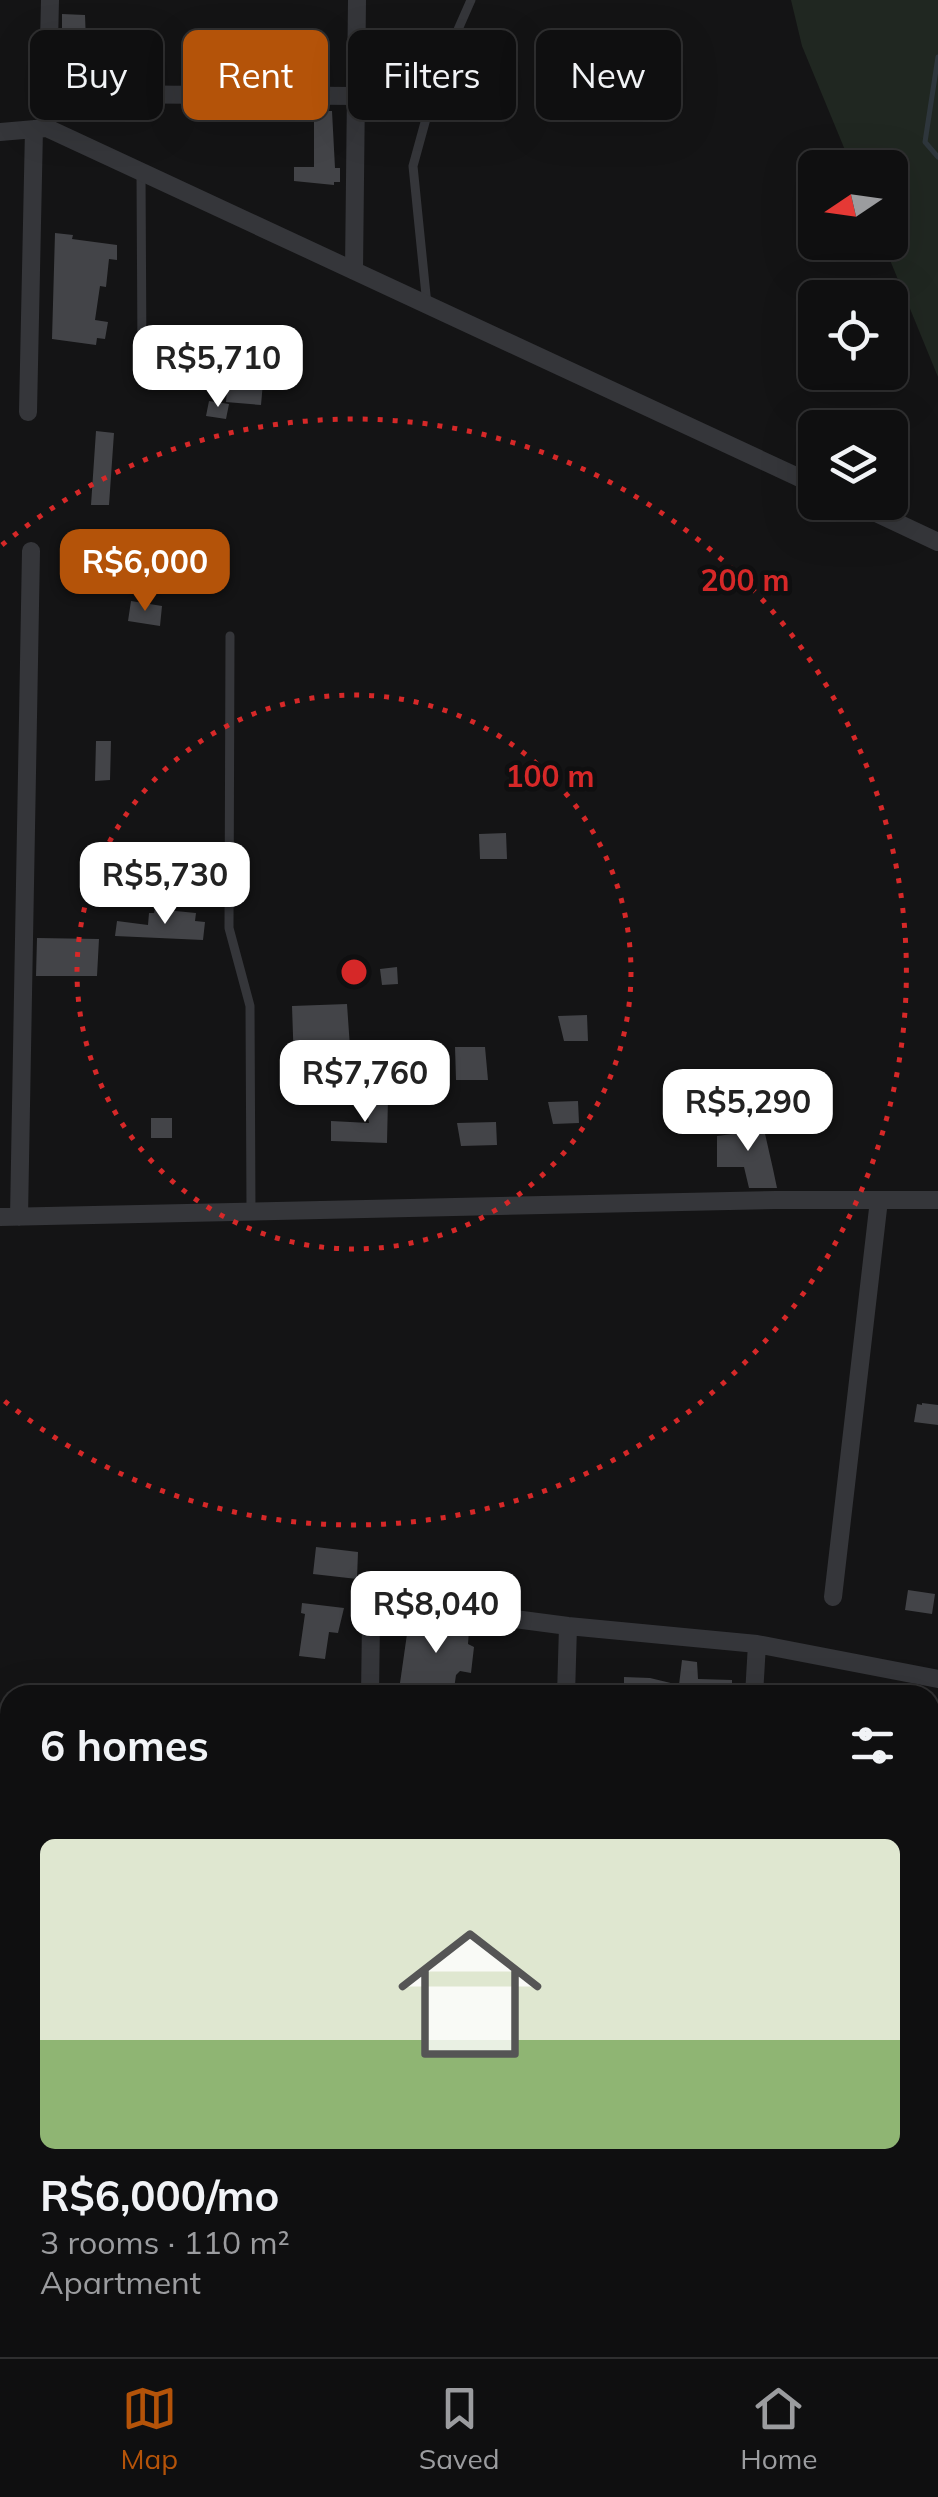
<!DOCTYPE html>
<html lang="en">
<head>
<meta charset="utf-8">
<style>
	:root { --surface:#0f0f10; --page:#1d1d1e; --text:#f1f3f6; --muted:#9b9c9f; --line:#2f2f30; --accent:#b45309 }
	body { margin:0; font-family:Mulish,sans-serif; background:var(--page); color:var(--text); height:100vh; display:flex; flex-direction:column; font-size:38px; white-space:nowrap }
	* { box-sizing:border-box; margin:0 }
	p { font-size:32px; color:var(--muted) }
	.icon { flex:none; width:55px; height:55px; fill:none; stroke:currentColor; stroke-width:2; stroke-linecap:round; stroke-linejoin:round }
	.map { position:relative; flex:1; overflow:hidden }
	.details { position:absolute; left:0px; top:1685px; width:940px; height:672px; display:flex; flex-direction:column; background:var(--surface); border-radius:30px 30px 0 0; box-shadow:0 10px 40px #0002,0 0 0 2px var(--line) }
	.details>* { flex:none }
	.banner { position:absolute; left:30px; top:30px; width:880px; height:90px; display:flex; gap:20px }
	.needle { width:65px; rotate:257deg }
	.fabs { position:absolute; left:798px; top:150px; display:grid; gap:20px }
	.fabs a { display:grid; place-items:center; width:110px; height:110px; border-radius:15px; background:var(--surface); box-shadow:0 10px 40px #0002,0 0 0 2px var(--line); font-size:50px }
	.price { position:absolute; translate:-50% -85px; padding:0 22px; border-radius:20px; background:#fff; color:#222; font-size:32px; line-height:65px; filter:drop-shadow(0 2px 5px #0008) }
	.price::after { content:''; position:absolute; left:50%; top:60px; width:30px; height:22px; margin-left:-15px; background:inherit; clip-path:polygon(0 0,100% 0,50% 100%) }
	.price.selected { background:var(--accent); color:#fff }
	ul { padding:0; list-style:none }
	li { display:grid; align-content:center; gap:20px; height:530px; padding:0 40px }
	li+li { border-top:2px solid var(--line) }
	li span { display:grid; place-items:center; height:310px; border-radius:15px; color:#555 }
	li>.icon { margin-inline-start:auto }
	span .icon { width:180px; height:180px; fill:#fffc; stroke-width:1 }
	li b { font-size:42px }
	h2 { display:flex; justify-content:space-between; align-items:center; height:120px; padding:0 40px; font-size:42px }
	.pill { padding:0 35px; border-radius:15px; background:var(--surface); box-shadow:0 10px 40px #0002,0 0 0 2px var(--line); font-size:35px; line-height:90px }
	.pill.selected { background:var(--accent); color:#fff }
	.menu { display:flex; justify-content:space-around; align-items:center; height:140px; border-top:2px solid var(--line); background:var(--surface); font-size:28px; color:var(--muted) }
	.menu a { display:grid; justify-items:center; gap:5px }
	.menu .selected { color:var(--accent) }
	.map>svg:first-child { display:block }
</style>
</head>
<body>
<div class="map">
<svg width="938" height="2357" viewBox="0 0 938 2357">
	<rect width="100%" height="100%" fill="#141415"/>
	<path fill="#202721" d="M 791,0 L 938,0 L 938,377 L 883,243 L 890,242 L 890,168 L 852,167 L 802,46 Z"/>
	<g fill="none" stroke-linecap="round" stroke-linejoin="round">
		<path stroke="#2e363c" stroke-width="5" d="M 938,57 L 925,142 L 938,157"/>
	</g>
	<path fill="#434448" d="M 62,14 L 85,15 L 86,42 L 106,43 L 104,75 L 62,77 Z
		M 314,111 L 332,111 L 335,168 L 340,168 L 340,182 L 334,182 L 334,185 L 294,181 L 294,167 L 314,167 Z
		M 55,233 L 73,235 L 72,239 L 117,245 L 117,260 L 109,259 L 106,287 L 100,286 L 95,320 L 108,322 L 105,339 L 97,338 L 96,345 L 52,339 Z
		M 150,352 L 180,352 L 179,371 L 159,366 Z
		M 243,370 L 264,371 L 261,405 L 226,402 L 228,379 L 240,380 Z
		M 209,401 L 229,404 L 226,419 L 206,416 Z
		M 96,431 L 114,433 L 109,505 L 91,505 Z
		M 116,552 L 150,558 L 145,592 L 117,587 L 117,584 L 112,582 Z
		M 131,601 L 162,606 L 160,626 L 128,621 Z
		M 96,741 L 111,741 L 110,780 L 95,781 Z
		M 506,833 L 507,859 L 480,859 L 479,834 Z
		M 155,909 L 196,913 L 195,921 L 205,922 L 203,940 L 115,936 L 117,921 L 148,925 L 149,913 L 154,913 Z
		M 37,938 L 99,939 L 97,976 L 36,976 Z
		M 397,967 L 398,984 L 382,985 L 380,969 Z
		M 347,1004 L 351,1062 L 294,1065 L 292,1006 Z
		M 587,1015 L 588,1041 L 564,1041 L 558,1016 Z
		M 455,1047 L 485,1047 L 488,1080 L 456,1080 Z
		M 418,1053 L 423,1083 L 403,1087 L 397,1058 Z
		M 365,1098 L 388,1098 L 387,1143 L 331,1141 L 331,1121 L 369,1123 Z
		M 578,1101 L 579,1123 L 553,1124 L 548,1102 Z
		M 761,1116 L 773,1169 L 777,1188 L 749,1188 L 744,1167 L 717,1167 L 717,1136 L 748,1132 L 745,1119 Z
		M 151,1118 L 172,1118 L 172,1138 L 151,1138 Z
		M 496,1122 L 497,1145 L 461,1146 L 457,1123 Z
		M 922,1403 L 938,1405 L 938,1425 L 914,1422 L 917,1404 L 922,1405 Z
		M 316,1547 L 358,1552 L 357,1579 L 313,1574 Z
		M 908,1590 L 935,1594 L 932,1614 L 905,1610 Z
		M 302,1603 L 344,1608 L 338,1633 L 329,1632 L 325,1659 L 299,1656 L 305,1614 L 301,1613 Z
		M 415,1620 L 437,1623 L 438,1627 L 469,1630 L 468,1644 L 474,1647 L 471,1673 L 460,1671 L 456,1675 L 454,1689 L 400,1683 L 407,1634 L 419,1636 Z
		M 682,1660 L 697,1662 L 698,1679 L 732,1680 L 732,1694 L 624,1695 L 624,1677 L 650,1678 L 679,1685 Z"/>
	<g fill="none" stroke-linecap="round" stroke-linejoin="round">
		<path stroke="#35363a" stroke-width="9" d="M 141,172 L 142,358 C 154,385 190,380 217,383
			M 427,305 L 413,166 L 438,75 L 471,0
			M 230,636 L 229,928 L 250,1006 L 251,1211"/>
		<path stroke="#35363a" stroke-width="18" d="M 77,94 L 356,96
			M 47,128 L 50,0
			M 0,132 L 47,128 L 815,485
			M 354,271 L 357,0
			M 28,412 L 34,129
			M 853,502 L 938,542
			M 0,1217 L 776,1200 L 938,1200
			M 19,1217 L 31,551
			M 833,1597 L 879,1200
			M 370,1695 L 371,1621 L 379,1607 L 393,1603 L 568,1626 L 757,1644 L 938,1679
			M 566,1695 L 568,1626
			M 754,1695 L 757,1644
			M 930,1860 L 938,1861
			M 930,1995 L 938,1996
			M 930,2209 L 938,2211
			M 930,2267 L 938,2224
			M 240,2357 L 240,2348
			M 350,2357 L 351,2348
			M 541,2357 L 542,2348
			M 730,2357 L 730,2348
			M 913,2357 L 915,2348"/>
	</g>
	<g fill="none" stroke="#d62828" stroke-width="5" stroke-dasharray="5 10">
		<circle cx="354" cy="972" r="277"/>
		<path d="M2 545A553 553 0 1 1 2 1399"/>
	</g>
	<circle cx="354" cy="972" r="15" fill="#d62828" stroke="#0f0f10" stroke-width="5"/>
	<g font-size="30" text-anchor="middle" font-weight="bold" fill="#d62828" stroke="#0f0f10" stroke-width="9" stroke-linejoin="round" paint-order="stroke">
		<text x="745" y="591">200 m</text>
		<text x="550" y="787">100 m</text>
	</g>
</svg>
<div class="fabs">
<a><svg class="needle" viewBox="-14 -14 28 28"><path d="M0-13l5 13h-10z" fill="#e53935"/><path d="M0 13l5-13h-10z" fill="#9b9c9f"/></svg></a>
<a><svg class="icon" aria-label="locate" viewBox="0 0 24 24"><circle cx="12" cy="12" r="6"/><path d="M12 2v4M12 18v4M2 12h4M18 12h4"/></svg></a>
<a><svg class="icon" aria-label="layers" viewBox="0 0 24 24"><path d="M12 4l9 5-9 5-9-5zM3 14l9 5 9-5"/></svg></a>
</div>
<b class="price" style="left:218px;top:410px">R$5,710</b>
<b class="price selected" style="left:145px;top:614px">R$6,000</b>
<b class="price" style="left:165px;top:927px">R$5,730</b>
<b class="price" style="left:365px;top:1125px">R$7,760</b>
<b class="price" style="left:748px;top:1154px">R$5,290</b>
<b class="price" style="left:436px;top:1656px">R$8,040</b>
<div class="banner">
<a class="pill">Buy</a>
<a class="pill selected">Rent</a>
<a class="pill">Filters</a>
<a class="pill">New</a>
</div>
<section class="details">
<h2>6 homes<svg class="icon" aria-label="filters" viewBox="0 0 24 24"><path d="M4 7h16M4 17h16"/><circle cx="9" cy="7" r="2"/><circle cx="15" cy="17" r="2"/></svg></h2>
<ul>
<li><span style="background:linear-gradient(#dfe7d0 65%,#8fb573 0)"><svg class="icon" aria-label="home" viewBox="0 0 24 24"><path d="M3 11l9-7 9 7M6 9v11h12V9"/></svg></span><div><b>R$6,000/mo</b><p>3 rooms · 110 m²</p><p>Apartment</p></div></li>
</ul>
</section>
</div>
<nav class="menu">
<a class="selected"><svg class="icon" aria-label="map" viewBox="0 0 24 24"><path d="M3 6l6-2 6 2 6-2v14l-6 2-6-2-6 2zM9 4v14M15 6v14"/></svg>Map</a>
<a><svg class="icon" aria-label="saved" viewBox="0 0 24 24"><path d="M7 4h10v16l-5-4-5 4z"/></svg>Saved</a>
<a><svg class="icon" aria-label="home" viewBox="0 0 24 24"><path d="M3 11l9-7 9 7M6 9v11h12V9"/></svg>Home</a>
</nav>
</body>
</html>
